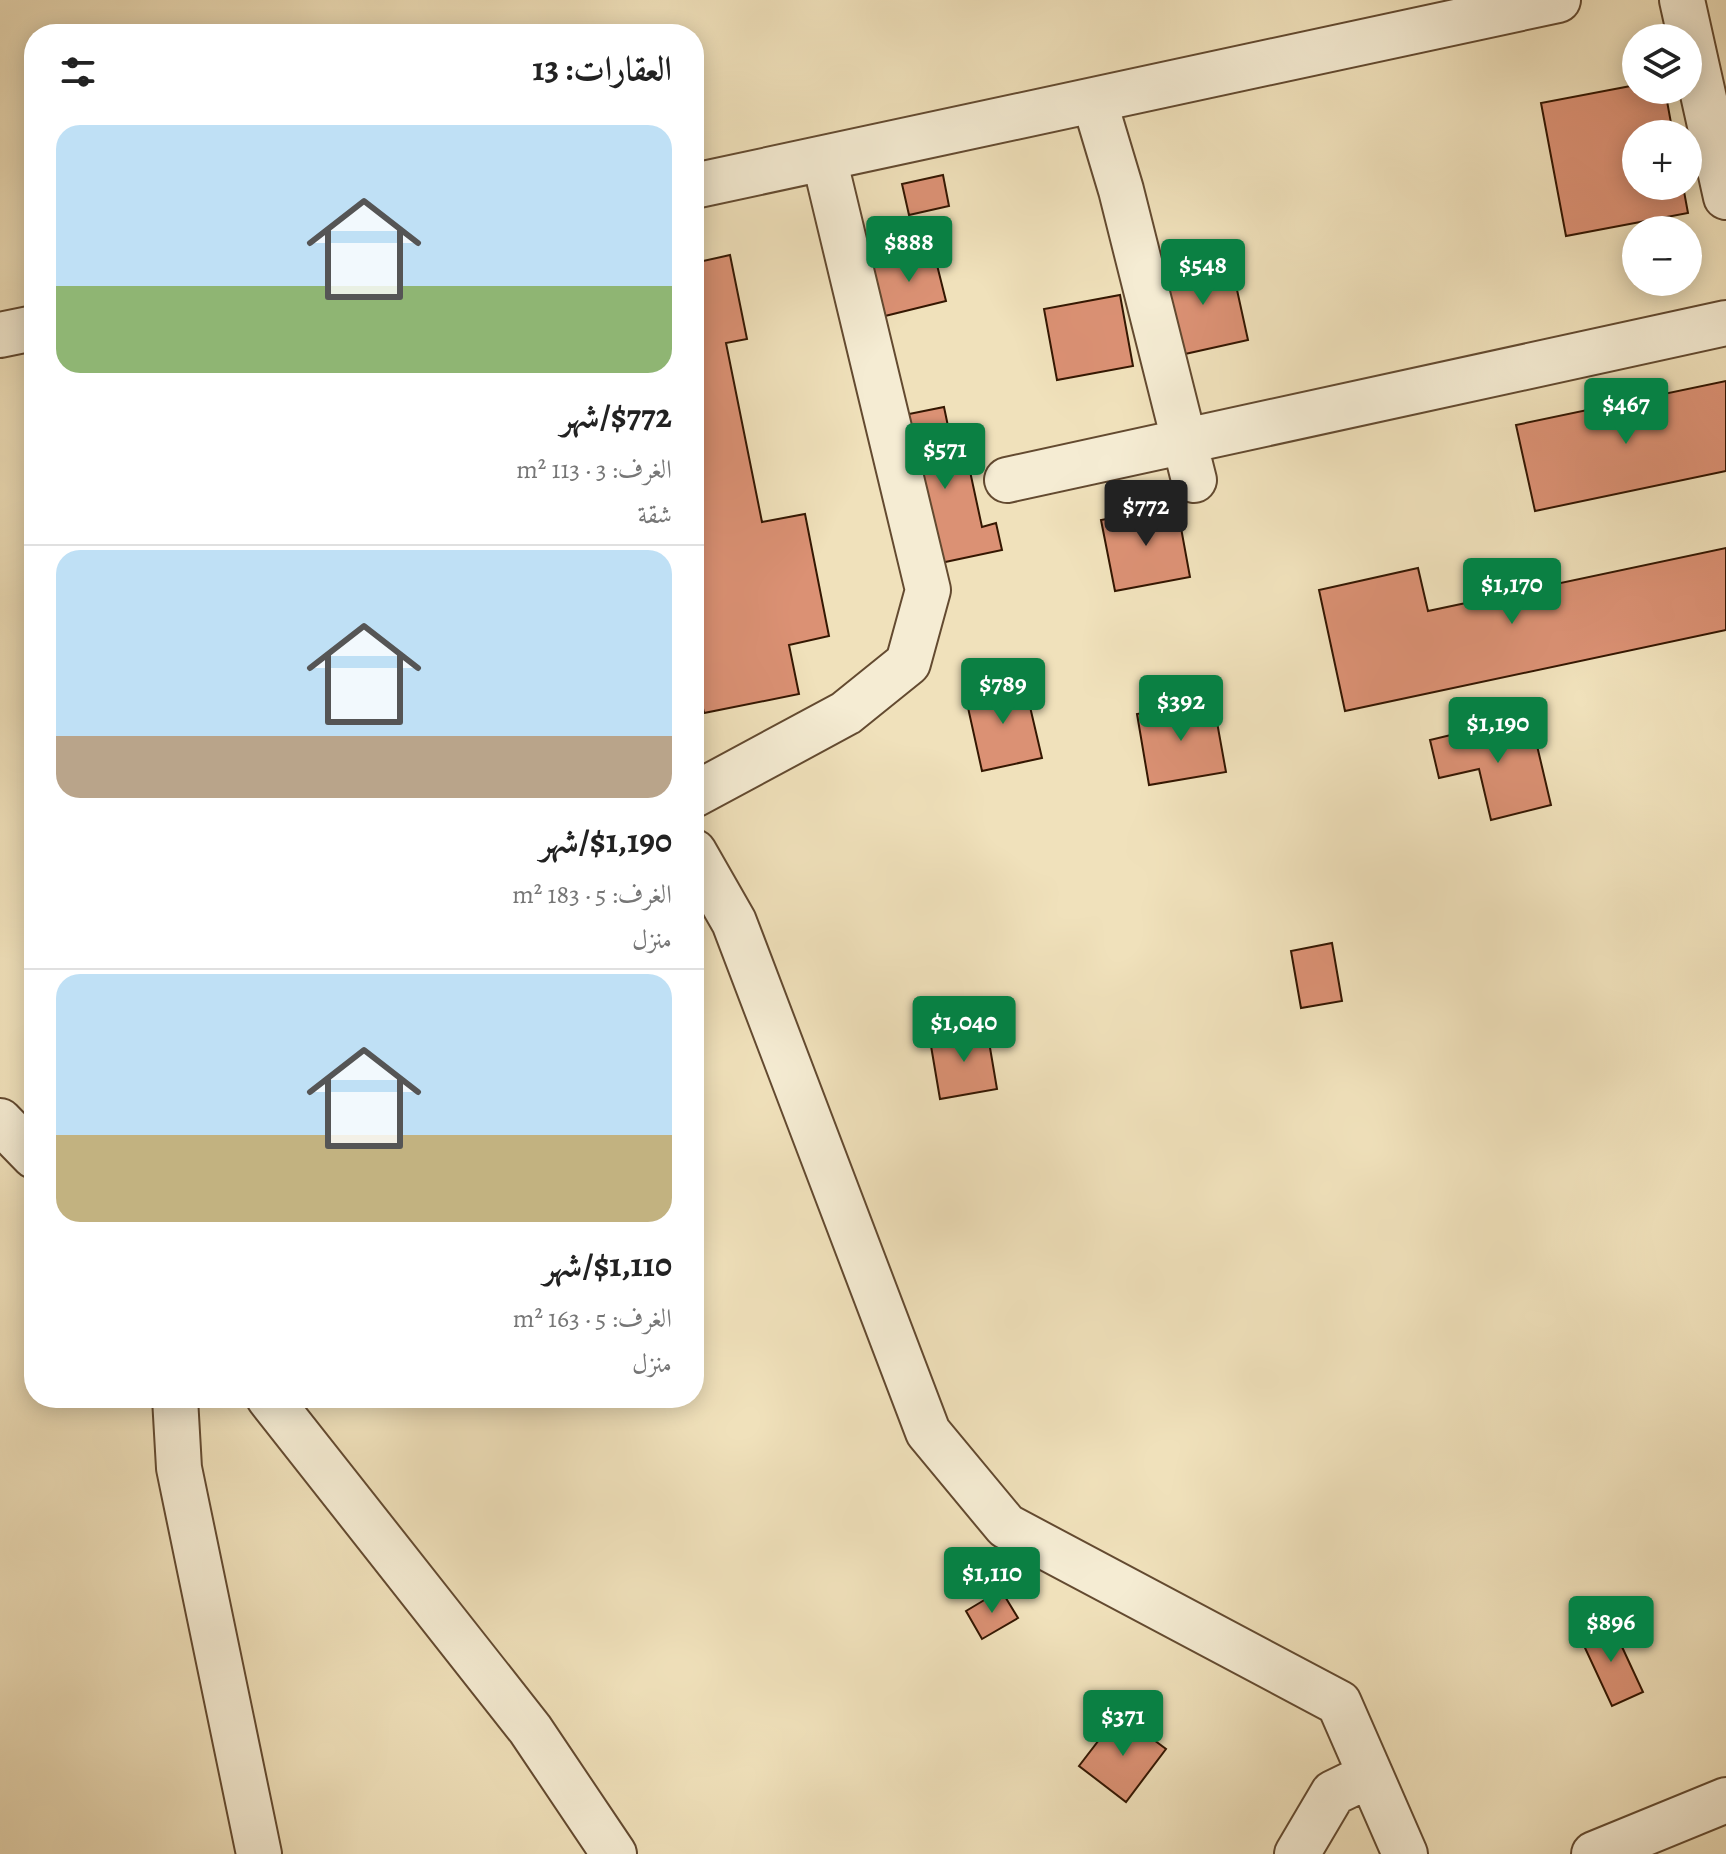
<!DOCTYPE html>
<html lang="ar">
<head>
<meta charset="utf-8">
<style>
	:root { --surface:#fff; --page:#f6f6f6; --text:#222; --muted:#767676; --line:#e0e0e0; --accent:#0b8043 }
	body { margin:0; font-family:Alegreya,Amiri,serif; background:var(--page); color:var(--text); direction:rtl; height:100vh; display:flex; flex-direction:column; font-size:30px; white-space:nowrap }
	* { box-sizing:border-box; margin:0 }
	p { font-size:26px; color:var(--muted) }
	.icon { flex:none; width:44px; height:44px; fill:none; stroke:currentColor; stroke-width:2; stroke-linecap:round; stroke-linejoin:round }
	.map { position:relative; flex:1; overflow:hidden; direction:ltr }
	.side { position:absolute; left:24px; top:24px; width:680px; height:1384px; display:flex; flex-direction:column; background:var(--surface); border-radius:32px; box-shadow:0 4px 20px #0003; direction:rtl }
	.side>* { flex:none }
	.tools { position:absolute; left:1622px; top:24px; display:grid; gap:16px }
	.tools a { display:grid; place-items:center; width:80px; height:80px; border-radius:50%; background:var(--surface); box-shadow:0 4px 20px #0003; font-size:40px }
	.price { position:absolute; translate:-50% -68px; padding:0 18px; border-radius:8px; background:var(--accent); color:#fff; font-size:26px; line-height:52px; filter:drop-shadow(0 2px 4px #0008) }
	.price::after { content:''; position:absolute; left:50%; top:48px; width:24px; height:18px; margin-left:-12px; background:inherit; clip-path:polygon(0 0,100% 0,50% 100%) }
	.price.current { background:#222; color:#fff }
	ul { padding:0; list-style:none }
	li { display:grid; align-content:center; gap:16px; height:424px; padding:0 32px }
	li+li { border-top:2px solid var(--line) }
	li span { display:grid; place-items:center; height:248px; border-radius:24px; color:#555 }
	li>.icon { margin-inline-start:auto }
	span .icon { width:144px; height:144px; fill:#fffc; stroke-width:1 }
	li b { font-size:34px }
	h2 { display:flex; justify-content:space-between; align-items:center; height:96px; padding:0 32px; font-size:34px }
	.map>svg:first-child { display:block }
</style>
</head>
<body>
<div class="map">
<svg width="1726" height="1854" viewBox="0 0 1726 1854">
	<rect width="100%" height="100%" fill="#f0e1bb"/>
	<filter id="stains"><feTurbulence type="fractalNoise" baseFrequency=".0025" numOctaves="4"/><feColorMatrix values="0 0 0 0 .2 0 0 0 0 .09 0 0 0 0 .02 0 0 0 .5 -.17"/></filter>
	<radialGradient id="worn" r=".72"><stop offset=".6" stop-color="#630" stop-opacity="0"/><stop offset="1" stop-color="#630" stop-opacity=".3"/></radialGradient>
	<path fill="#db9174" stroke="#341702" stroke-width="2" d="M 1636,85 L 1636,90 L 1665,90 L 1673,134 L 1636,134 L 1636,186 L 1683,186 L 1688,213 L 1566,236 L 1541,103 Z
		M 943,175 L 949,206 L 909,215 L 902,184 Z
		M 934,253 L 946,301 L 885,316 L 873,267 Z
		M 730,255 L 747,339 L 726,343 L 762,522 L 805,514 L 829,636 L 789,645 L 799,694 L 704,713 L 694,666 L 694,263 Z
		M 1230,258 L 1248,340 L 1176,356 L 1158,273 Z
		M 1120,295 L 1133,366 L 1057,380 L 1044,309 Z
		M 1726,381 L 1726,471 L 1535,511 L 1516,425 Z
		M 944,407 L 953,450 L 965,448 L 982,527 L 996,523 L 1002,550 L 931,565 L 899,416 Z
		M 1177,506 L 1190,577 L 1115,591 L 1101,520 Z
		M 1726,548 L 1726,630 L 1345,711 L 1319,590 L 1418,568 L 1428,611 Z
		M 1024,681 L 1042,758 L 982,771 L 965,694 Z
		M 1213,700 L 1226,772 L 1149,785 L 1137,714 Z
		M 1530,716 L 1551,805 L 1491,820 L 1479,769 L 1439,778 L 1430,740 Z
		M 1332,943 L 1342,1001 L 1301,1008 L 1291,951 Z
		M 987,1030 L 997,1089 L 940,1099 L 930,1040 Z
		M 1001,1590 L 1018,1618 L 982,1639 L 966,1611 Z
		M 1610,1621 L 1643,1692 L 1612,1706 L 1579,1635 Z
		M 1119,1714 L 1166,1749 L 1126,1802 L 1079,1766 Z"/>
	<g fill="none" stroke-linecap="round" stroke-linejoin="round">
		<g stroke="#634a30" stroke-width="48">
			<path id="minor" d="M 1682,0 L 1726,197
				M 1094,100 L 1121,190 L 1194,480
				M 694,186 L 1558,0
				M 0,335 L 34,328
				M 1007,480 L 1726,323
				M 694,795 L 846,713 L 908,663 L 928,590 L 824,158
				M 694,852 L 734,922 L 928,1432 L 1006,1526 L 1339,1703 L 1405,1854
				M 0,1121 L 34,1156
				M 175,1398 L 179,1468 L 259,1854
				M 269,1398 L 530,1729 L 614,1854
				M 1297,1854 L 1333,1793 L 1370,1775
				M 1594,1854 L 1726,1800"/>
		</g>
		<use href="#minor" stroke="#f5ecd3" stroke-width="44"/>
	</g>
	<rect width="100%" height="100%" filter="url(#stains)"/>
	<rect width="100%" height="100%" fill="url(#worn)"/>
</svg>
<div class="tools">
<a><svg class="icon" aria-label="layers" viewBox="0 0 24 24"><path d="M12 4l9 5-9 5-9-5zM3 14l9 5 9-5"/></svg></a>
<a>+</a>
<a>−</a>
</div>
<b class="price" style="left:909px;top:284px">$888</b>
<b class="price" style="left:1203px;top:307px">$548</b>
<b class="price" style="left:1626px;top:446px">$467</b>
<b class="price" style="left:945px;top:491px">$571</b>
<b class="price current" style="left:1146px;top:548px">$772</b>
<b class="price" style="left:1512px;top:626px">$1,170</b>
<b class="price" style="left:1003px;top:726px">$789</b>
<b class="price" style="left:1181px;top:743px">$392</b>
<b class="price" style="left:1498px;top:765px">$1,190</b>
<b class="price" style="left:964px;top:1064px">$1,040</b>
<b class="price" style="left:992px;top:1615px">$1,110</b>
<b class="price" style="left:1611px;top:1664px">$896</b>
<b class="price" style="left:1123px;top:1758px">$371</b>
<section class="side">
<h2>العقارات: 13<svg class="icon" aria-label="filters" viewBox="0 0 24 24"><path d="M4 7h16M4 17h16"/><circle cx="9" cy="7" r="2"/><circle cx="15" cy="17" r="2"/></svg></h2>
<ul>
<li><span style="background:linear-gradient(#bfe0f5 65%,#8fb573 0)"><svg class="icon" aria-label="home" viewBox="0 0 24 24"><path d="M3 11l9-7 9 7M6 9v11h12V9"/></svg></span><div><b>$772/شهر</b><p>الغرف: 3 · 113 m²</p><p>شقة</p></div></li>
<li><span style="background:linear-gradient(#bfe0f5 75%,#b9a48a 0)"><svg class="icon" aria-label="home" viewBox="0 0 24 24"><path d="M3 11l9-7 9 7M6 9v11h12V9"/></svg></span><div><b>$1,190/شهر</b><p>الغرف: 5 · 183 m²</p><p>منزل</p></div></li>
<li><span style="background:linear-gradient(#bfe0f5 65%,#c2b280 0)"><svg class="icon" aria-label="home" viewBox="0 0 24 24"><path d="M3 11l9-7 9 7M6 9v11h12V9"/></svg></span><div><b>$1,110/شهر</b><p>الغرف: 5 · 163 m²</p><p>منزل</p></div></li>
</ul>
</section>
</div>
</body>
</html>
